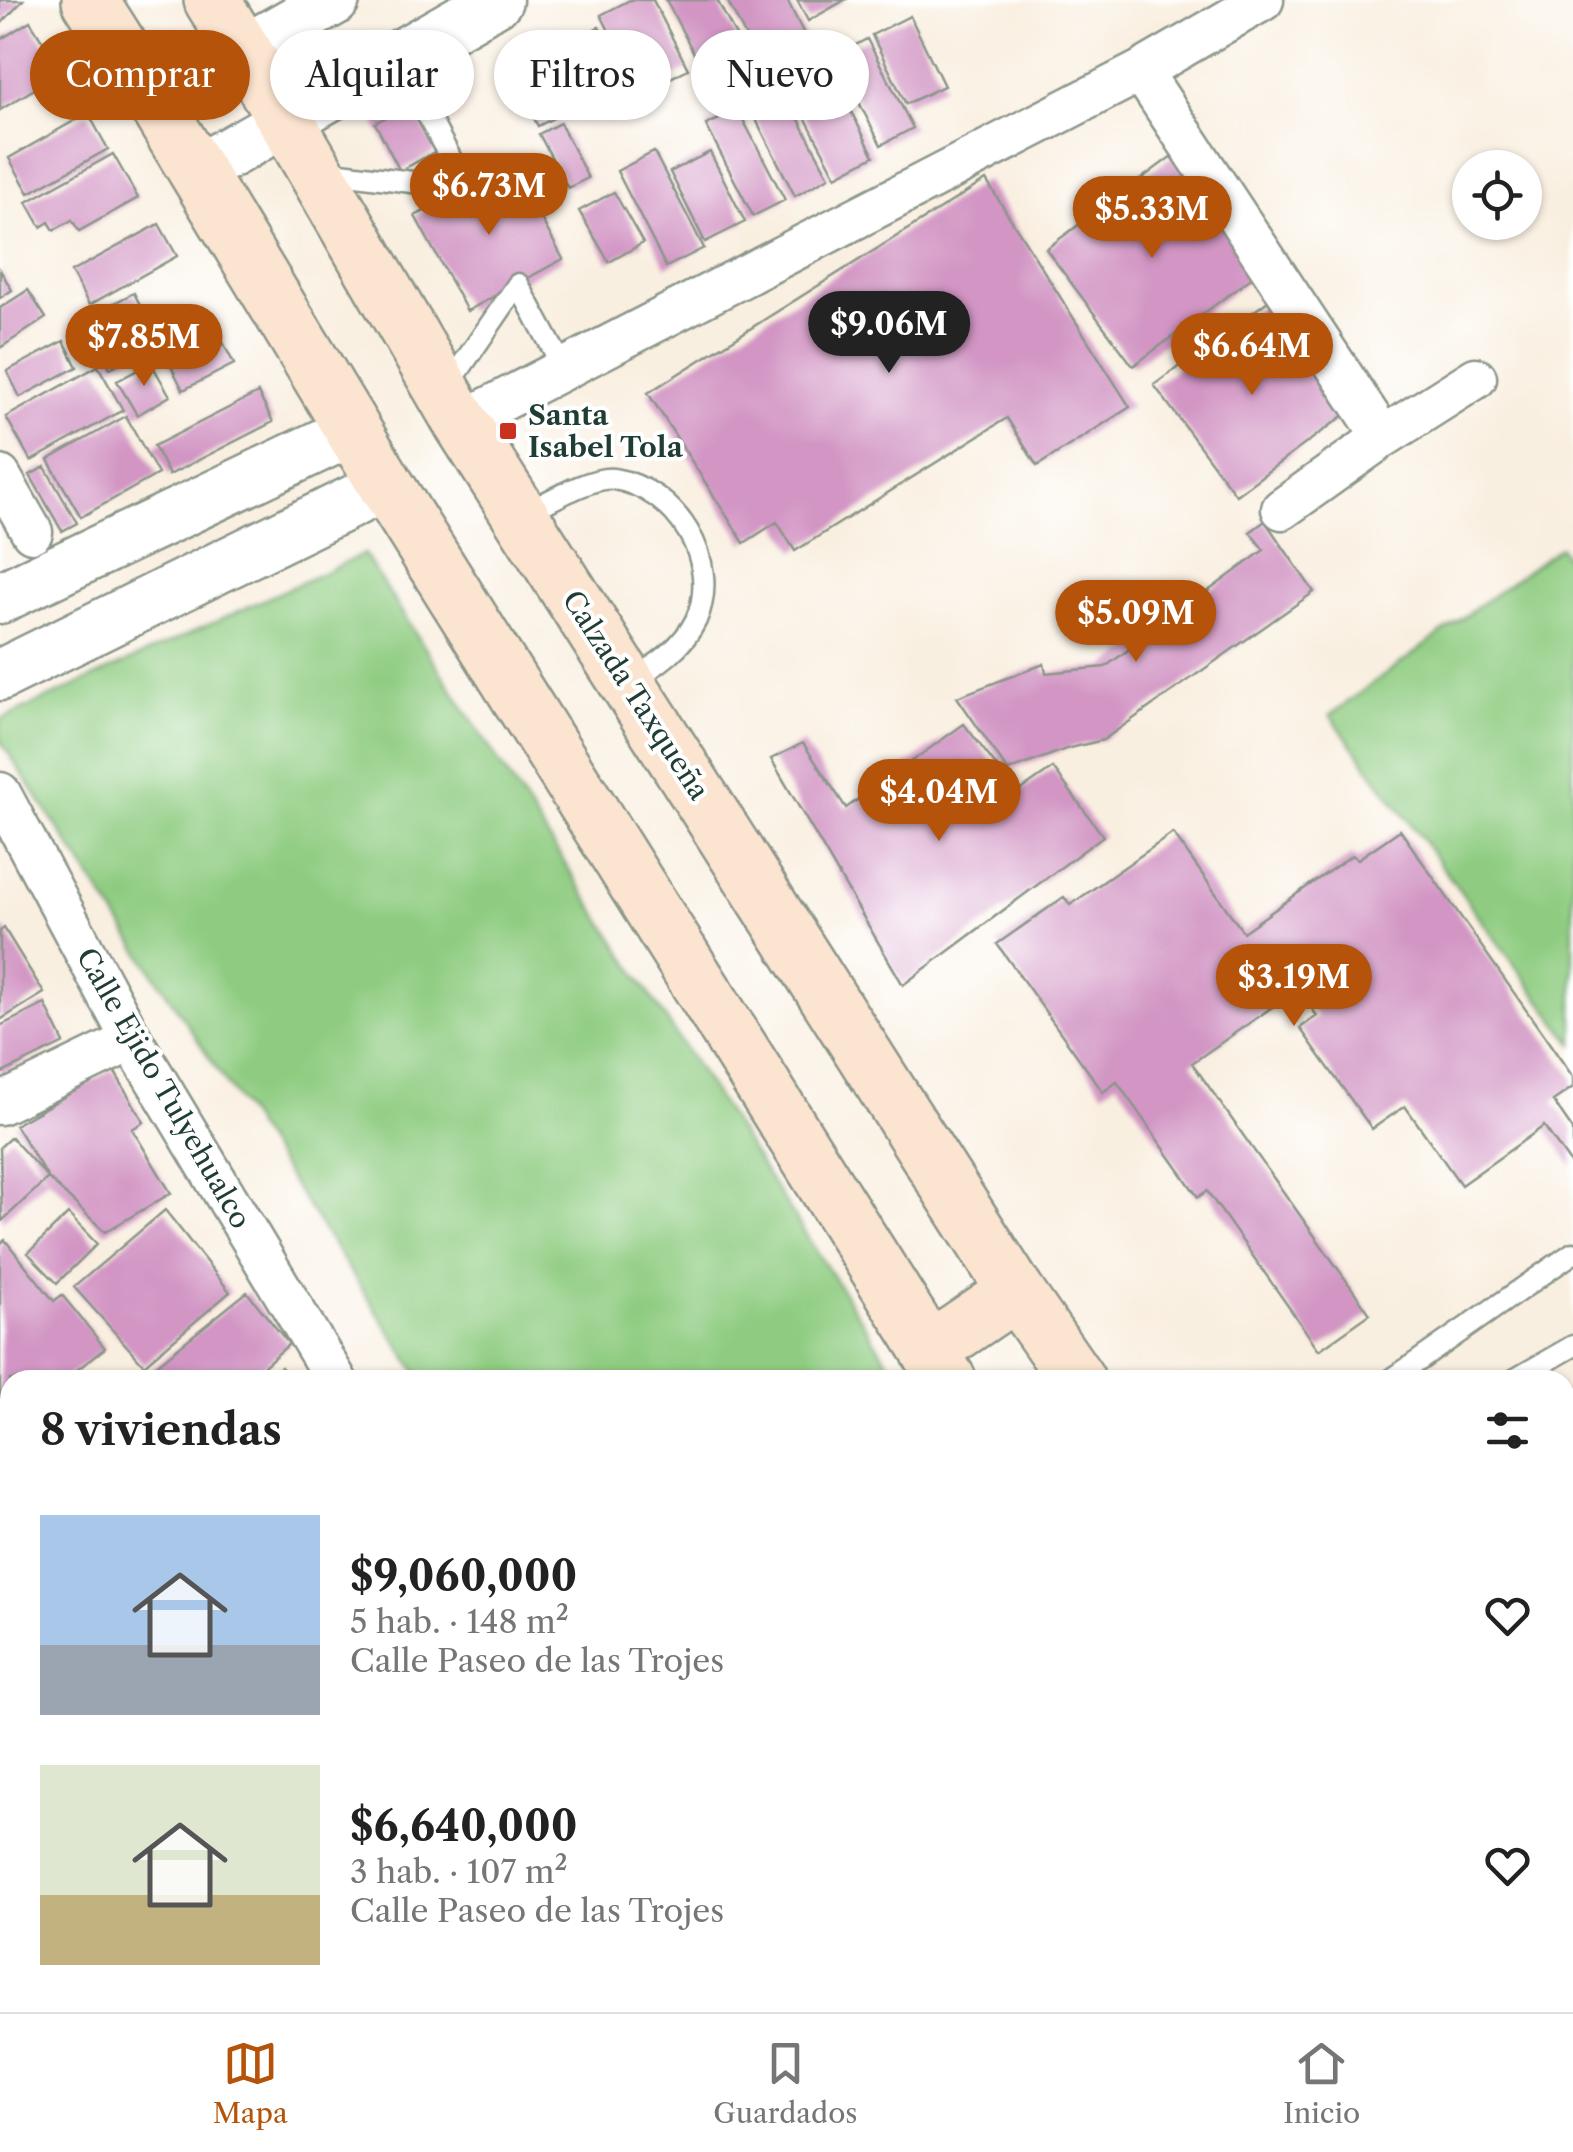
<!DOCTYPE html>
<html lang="es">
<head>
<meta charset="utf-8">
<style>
	:root { --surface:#fff; --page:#f2f2f2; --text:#222; --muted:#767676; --line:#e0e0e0; --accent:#b45309 }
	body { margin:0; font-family:"Libre Caslon Text",serif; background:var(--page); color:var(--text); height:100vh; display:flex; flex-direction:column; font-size:38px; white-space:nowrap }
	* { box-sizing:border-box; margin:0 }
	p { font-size:32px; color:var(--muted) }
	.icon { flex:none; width:55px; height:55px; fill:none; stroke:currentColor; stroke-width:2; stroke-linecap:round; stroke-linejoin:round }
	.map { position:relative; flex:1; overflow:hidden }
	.side { position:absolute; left:0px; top:1370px; width:1575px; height:642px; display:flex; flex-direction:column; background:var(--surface); border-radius:30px 30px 0 0; box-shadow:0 2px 8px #0004 }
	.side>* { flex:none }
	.top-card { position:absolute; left:30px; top:30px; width:1000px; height:90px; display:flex; gap:20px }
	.tools { position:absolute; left:1452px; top:150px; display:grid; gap:20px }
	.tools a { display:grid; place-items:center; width:90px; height:90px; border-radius:50%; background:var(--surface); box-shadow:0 2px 8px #0004; font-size:50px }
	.price { position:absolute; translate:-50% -85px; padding:0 22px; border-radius:35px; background:var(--accent); color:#fff; font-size:32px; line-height:65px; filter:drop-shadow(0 2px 5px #0008) }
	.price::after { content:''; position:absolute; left:50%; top:60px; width:30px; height:22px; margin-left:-15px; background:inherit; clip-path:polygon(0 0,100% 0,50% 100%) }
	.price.current { background:#222; color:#fff }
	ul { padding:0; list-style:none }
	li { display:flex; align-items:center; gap:30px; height:250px; padding:0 40px }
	li span { display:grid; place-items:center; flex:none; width:280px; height:200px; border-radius:0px; color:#555 }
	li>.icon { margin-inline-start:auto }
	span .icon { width:120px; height:120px; fill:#fffc; stroke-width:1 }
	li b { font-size:42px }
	h2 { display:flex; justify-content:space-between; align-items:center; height:120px; padding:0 40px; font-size:42px }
	.pill { padding:0 35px; border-radius:45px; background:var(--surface); box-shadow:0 2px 8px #0004; font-size:35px; line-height:90px }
	.pill.current { background:var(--accent); color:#fff }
	.tabs { display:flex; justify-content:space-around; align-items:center; height:140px; border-top:2px solid var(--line); background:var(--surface); font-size:28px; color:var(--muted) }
	.tabs a { display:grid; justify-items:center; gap:5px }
	.tabs .current { color:var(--accent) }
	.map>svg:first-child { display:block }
</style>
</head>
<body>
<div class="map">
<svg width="1573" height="2012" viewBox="0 0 1573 2012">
	<rect width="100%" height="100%" fill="#fff"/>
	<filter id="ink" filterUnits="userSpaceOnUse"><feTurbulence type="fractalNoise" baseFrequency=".01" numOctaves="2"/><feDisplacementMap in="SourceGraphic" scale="20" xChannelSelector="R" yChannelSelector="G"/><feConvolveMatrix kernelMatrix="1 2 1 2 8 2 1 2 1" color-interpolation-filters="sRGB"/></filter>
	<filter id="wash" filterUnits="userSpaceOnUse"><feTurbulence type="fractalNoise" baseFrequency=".0048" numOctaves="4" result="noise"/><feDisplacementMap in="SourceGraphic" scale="40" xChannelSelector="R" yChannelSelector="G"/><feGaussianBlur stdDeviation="2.25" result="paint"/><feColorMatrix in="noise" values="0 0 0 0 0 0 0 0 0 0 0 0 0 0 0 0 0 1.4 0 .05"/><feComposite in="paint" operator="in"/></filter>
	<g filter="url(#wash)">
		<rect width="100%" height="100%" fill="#f9efe0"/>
		<path fill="#8fcc81" stroke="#57845a" stroke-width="2.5" d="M 1559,547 L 1573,566 L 1573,1044 L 1330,715 Z
			M 364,554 L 900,1380 L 422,1380 L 0,740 L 0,720 Z
			M 0,1576 L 10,1589 L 10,2002 L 29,2003 L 17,2012 L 0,2012 Z
			M 1304,2002 L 1310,2012 L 840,2012 L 833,2003 Z"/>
		<g id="blocks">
			<path fill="#d295c4" d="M 0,0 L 23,0 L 0,25 Z
				M 630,0 L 653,0 L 688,69 L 641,93 L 601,15 Z
				M 666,0 L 717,0 L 748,59 L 708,80 Z
				M 727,0 L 787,0 L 808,42 L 762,68 Z
				M 797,0 L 845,0 L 808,21 Z
				M 910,16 L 944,86 L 906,104 L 872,35 Z
				M 30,21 L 62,72 L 0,110 L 0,40 Z
				M 599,27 L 631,89 L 604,103 L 572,41 Z
				M 549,31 L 586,101 L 538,126 L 501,56 Z
				M 867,39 L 913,128 L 881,145 L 835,56 Z
				M 825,61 L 874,156 L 836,176 L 786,81 Z
				M 781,85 L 829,177 L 795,196 L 747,102 Z
				M 411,104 L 436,151 L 400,171 L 375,123 Z
				M 738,110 L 785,200 L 753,216 L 706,125 Z
				M 88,113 L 108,149 L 29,193 L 9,158 Z
				M 560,123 L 588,178 L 568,188 L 539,134 Z
				M 654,152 L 704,248 L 666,267 L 617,171 Z
				M 710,152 L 745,222 L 705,242 L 670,172 Z
				M 113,154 L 138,198 L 79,231 L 72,220 L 54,230 L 49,222 L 41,227 L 27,202 Z
				M 1172,156 L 1258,273 L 1133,366 L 1046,249 Z
				M 512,165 L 563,259 L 467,311 L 415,216 Z
				M 986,180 L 1130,407 L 1037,466 L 1007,418 L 795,551 L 777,522 L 744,543 L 648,393 Z
				M 614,192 L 643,243 L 609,262 L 579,211 Z
				M 159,224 L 177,256 L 89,305 L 71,272 Z
				M 0,270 L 12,290 L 0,298 Z
				M 28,290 L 46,318 L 0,348 L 0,308 Z
				M 134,293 L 159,342 L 110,368 L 84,318 Z
				M 1268,301 L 1350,411 L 1236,495 L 1154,385 Z
				M 210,317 L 234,364 L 183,390 L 159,342 Z
				M 64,341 L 77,367 L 20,397 L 7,371 Z
				M 151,363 L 170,396 L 137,415 L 117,381 Z
				M 98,366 L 123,410 L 31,461 L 6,417 Z
				M 258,393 L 273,422 L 169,475 L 154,446 Z
				M 126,416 L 158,474 L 81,517 L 48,460 Z
				M 45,467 L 77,523 L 62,531 L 30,475 Z
				M 1265,521 L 1314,592 L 1103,740 L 1066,749 L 1008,771 L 957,697 L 1044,664 L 1046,673 L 1105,667 L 1264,550 L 1250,532 Z
				M 964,724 L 1017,793 L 1053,768 L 1103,836 L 903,985 L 771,759 L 803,743 L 846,808 Z
				M 1400,830 L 1573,1077 L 1573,1087 L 1553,1101 L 1573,1130 L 1573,1167 L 1544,1126 L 1461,1185 L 1405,1106 L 1372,1129 L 1300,1028 L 1317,1016 L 1298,989 L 1192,1063 L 1370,1314 L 1319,1350 L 1207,1191 L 1198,1197 L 1117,1082 L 1103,1092 L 997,944 L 1064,897 L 1070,905 L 1173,833 L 1243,932 L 1352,855 L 1358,859 Z
				M 4,928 L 44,993 L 0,1020 L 0,931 Z
				M 45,1004 L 64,1043 L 0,1074 L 0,1026 Z
				M 113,1069 L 144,1122 L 132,1129 L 171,1193 L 105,1232 L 48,1178 L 15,1125 Z
				M 11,1137 L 48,1178 L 2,1221 L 0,1147 Z
				M 165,1210 L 230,1292 L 144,1365 L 74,1287 Z
				M 68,1214 L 97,1244 L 57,1283 L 28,1253 Z
				M 5,1240 L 54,1301 L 62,1295 L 105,1348 L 64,1380 L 10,1380 L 10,1423 L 0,1431 L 0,1244 Z
				M 247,1292 L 289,1344 L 248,1380 L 138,1380 Z
				M 281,1367 L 290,1380 L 263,1380 Z
				M 1573,1388 L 1573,1799 L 1570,1795 L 1567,1797 L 1573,1805 L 1573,1951 L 1565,1940 L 1565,1394 Z
				M 10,1428 L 10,1474 L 0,1461 L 0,1435 Z
				M 191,2002 L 261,2002 L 269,2012 L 181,2012 Z
				M 340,2002 L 379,2002 L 368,2012 L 347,2012 Z
				M 421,2002 L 481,2002 L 471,2012 L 416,2012 L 414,2009 Z
				M 495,2002 L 566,2002 L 573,2012 L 502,2012 Z
				M 1115,2002 L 1232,2002 L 1238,2012 L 1101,2012 Z"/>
		</g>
	</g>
	<g filter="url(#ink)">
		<use href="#blocks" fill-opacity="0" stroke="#8c968a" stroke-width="2.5"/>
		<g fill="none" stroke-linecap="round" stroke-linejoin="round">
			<g stroke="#8c968a" stroke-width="25">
				<path id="service" d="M 397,58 L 467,189
					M 325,171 L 467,189
					M 448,386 L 518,284 L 564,369
					M 521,515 C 543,505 592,475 614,479 C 676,489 722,561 696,620 C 682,649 654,666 629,683
					M 1391,1380 L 1573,1253
					M 1514,1380 L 1573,1346"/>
			</g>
			<g stroke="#8c968a" stroke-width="45">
				<path id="minor" d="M 1141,71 L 1383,437
					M 461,422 L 1141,71 L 1263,0
					M 0,476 L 32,532
					M 1282,509 L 1383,437 L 1476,378
					M 0,793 L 132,1040 L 336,1380
					M 0,1104 L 132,1040
					M 0,1531 L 10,1543
					M 1565,1988 L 1573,1983
					M 739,2002 L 746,2012
					M 91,2012 L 102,2002
					M 664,2012 L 675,2002"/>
			</g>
			<g stroke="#8c968a" stroke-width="55">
				<path id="tertiary" d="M 154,101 L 334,0
					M 197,171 L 497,0
					M 0,598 L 353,430
					M 0,675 L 386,485"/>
			</g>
			<g stroke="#8c968a" stroke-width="60">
				<path id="secondary" d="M 90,0 L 154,101 L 386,485 L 948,1380
					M 212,0 L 286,120 L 461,422 L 1016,1292 L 1077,1380
					M 929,1351 L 1016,1292
					M 1389,2002 L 1396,2012
					M 1519,2002 L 1526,2012"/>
			</g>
			<path stroke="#8c968a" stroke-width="6" stroke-dasharray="2.5 8" stroke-linecap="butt" d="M 1461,2002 L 1468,2012"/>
			<use href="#service" stroke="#fff" stroke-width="20"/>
			<use href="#minor" stroke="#fff" stroke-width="40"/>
			<use href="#tertiary" stroke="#fff" stroke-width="50"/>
			<use href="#secondary" stroke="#fce5d0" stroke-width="55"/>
		</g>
	</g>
	<rect fill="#c8321e" stroke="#fff" stroke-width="4" x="498" y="421" width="20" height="20" rx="5"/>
	<g text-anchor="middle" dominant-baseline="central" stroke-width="8" stroke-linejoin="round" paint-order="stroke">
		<g font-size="28" font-weight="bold" fill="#1f3d34" stroke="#fff" text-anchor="start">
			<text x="528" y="415">Santa<tspan x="528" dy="32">Isabel Tola</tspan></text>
		</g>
		<g font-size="28" fill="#1f3d34" stroke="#fff">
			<text transform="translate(636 695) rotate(57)">Calzada Taxqueña</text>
			<text transform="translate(164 1088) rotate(60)">Calle Ejido Tulyehualco</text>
		</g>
	</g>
</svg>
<div class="tools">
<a><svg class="icon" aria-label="locate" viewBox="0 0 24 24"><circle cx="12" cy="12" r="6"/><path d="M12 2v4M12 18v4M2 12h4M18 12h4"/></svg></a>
</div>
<b class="price" style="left:489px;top:238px">$6.73M</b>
<b class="price" style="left:1152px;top:261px">$5.33M</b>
<b class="price current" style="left:889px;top:376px">$9.06M</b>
<b class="price" style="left:144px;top:389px">$7.85M</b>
<b class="price" style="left:1252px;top:398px">$6.64M</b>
<b class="price" style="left:1136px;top:665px">$5.09M</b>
<b class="price" style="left:939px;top:844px">$4.04M</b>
<b class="price" style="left:1294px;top:1029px">$3.19M</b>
<div class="top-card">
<a class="pill current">Comprar</a>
<a class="pill">Alquilar</a>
<a class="pill">Filtros</a>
<a class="pill">Nuevo</a>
</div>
<section class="side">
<h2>8 viviendas<svg class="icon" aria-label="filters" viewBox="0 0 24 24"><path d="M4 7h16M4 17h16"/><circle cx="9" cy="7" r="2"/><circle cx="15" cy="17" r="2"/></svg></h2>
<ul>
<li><span style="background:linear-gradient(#a9c7e8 65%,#9aa5b1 0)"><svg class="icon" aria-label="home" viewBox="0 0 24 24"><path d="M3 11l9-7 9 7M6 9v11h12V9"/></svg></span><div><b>$9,060,000</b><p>5 hab. · 148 m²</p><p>Calle Paseo de las Trojes</p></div><svg class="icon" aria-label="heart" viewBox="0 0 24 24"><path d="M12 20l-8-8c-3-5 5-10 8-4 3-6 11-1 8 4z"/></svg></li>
<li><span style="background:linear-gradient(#dfe7d0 65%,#c2b280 0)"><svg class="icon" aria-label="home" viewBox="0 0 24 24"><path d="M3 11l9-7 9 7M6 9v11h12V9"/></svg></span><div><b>$6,640,000</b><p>3 hab. · 107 m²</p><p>Calle Paseo de las Trojes</p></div><svg class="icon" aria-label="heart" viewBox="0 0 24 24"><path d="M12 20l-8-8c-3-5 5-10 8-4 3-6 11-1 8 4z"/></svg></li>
</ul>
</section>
</div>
<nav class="tabs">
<a class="current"><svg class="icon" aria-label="map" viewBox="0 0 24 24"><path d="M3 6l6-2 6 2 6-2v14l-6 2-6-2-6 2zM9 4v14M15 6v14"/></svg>Mapa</a>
<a><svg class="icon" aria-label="saved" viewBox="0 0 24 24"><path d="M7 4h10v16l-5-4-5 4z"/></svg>Guardados</a>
<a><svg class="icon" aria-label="home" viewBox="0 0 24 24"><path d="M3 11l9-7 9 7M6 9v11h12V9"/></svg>Inicio</a>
</nav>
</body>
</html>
